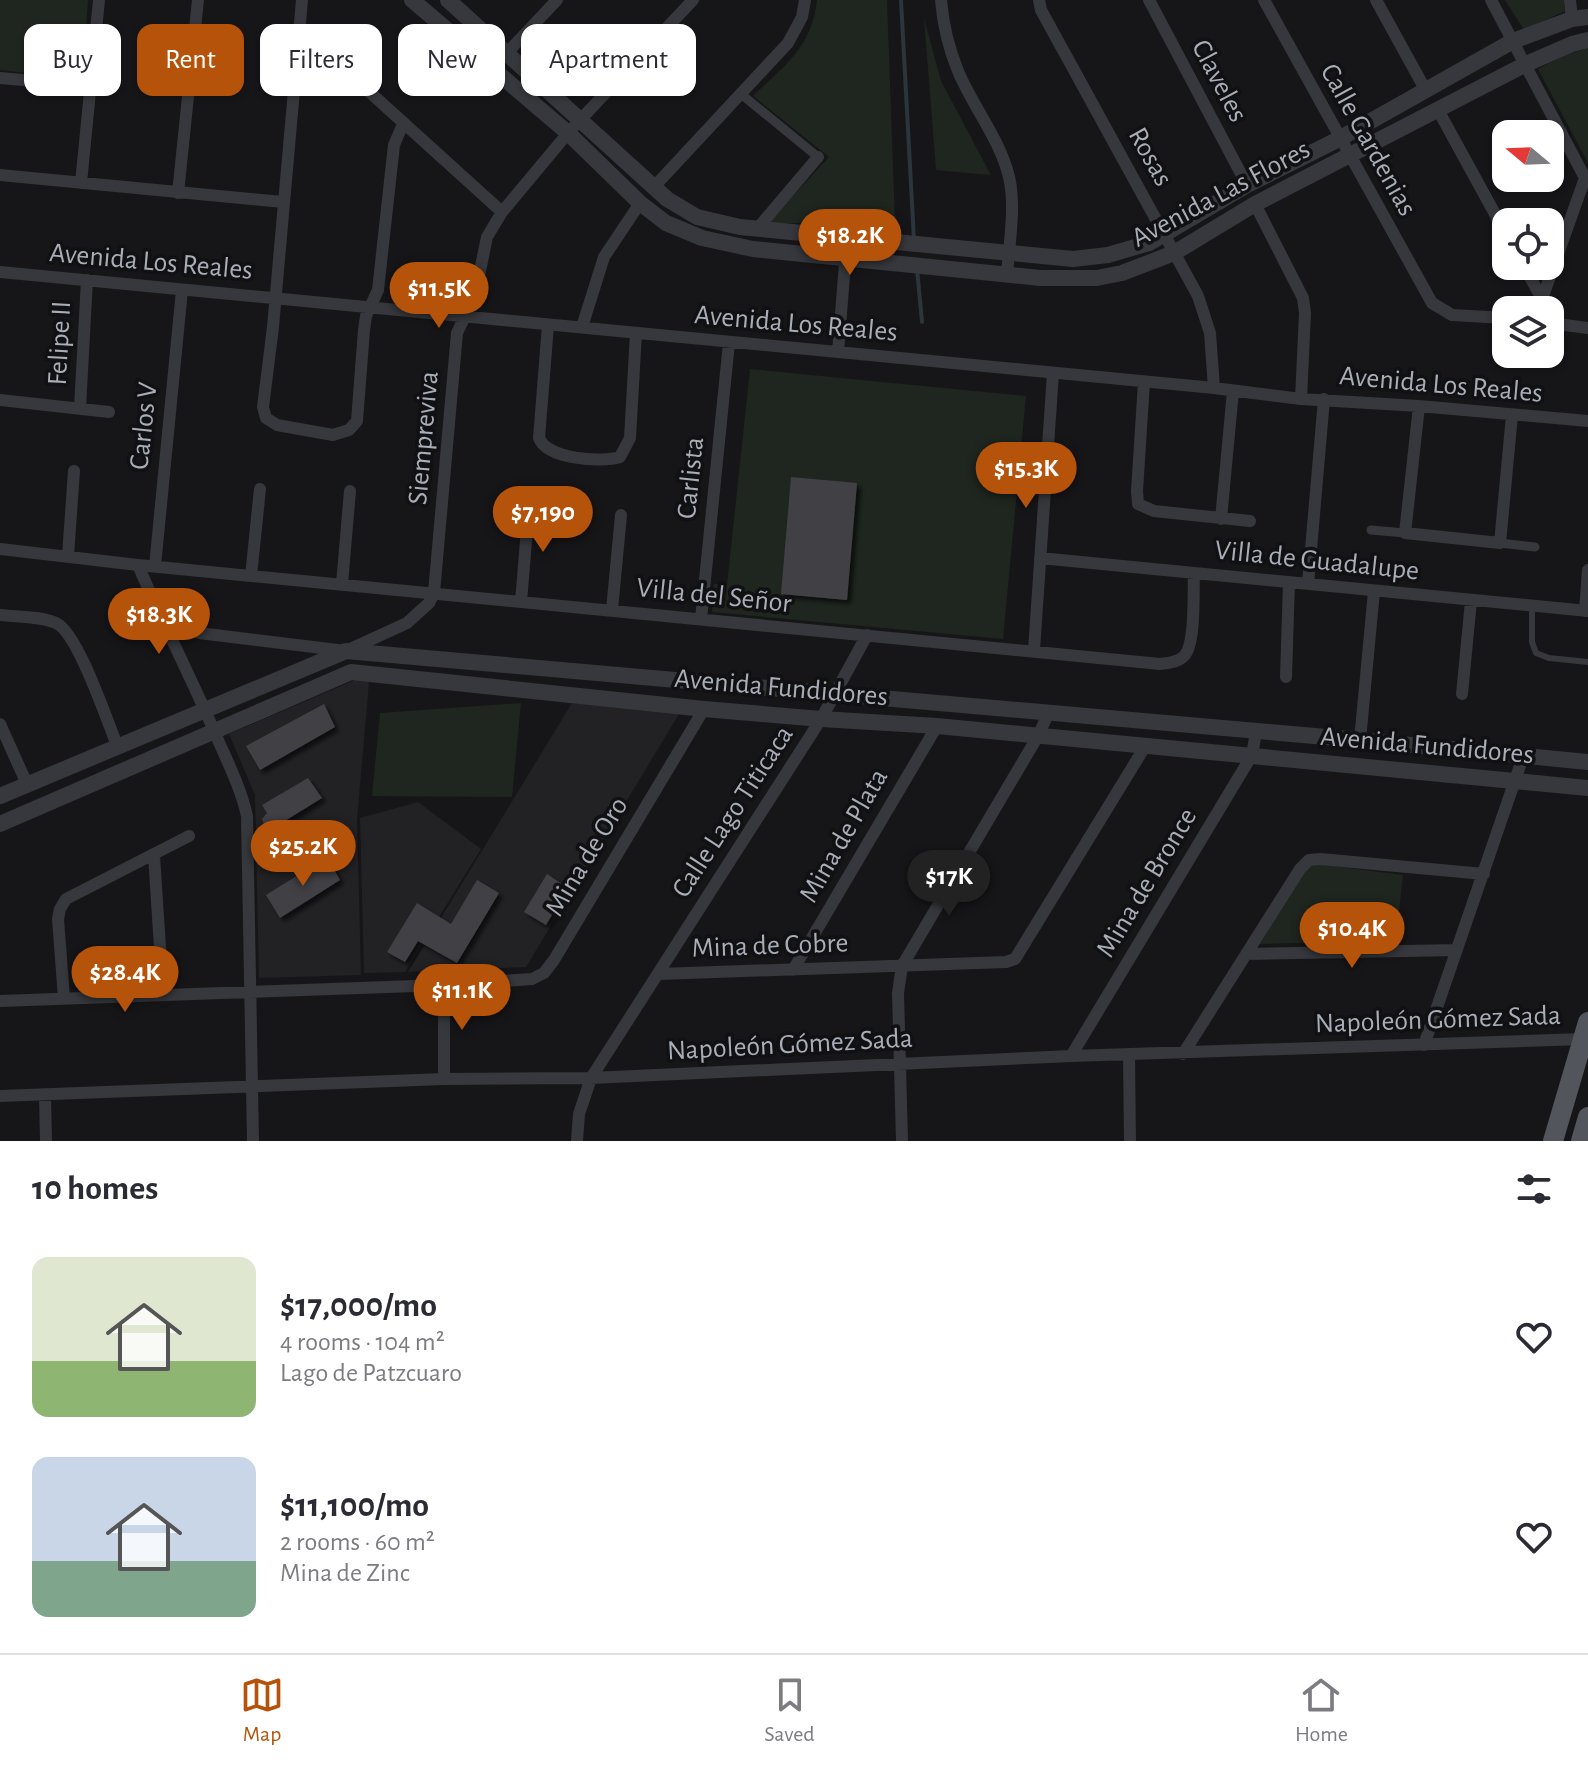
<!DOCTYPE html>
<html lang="en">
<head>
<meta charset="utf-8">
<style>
	:root { --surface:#fff; --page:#f7f7f7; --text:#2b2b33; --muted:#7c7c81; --line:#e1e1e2; --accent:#b45309 }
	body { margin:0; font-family:"Alegreya Sans",sans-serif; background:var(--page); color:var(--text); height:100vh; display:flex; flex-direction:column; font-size:30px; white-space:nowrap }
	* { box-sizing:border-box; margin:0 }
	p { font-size:26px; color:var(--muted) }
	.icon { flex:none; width:44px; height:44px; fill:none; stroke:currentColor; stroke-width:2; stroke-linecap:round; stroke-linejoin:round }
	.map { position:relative; height:1141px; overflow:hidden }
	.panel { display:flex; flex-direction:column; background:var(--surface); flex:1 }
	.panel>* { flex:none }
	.banner { position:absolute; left:24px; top:24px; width:800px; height:72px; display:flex; gap:16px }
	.needle { width:52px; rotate:289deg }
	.controls { position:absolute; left:1492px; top:120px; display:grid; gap:16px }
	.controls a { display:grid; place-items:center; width:72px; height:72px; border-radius:16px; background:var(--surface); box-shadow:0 2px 6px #0004; font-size:40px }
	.price { position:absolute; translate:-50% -68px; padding:0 18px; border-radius:28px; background:var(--accent); color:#fff; font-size:26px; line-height:52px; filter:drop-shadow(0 2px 4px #0008) }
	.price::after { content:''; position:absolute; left:50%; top:48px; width:24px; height:18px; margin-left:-12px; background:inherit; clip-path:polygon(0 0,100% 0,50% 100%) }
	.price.selected { background:#222; color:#fff }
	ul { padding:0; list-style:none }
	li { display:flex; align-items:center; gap:24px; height:200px; padding:0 32px }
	li span { display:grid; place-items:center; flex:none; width:224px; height:160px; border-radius:16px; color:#555 }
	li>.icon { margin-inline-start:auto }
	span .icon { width:96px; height:96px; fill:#fffc; stroke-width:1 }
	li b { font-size:34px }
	h2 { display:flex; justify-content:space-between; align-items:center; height:96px; padding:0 32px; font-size:34px }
	.chip { padding:0 28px; border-radius:16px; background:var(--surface); box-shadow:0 2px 6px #0004; font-size:28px; line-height:72px }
	.chip.selected { background:var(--accent); color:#fff }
	.menu { display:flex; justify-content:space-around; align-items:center; height:112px; border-top:2px solid var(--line); background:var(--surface); font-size:22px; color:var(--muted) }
	.menu a { display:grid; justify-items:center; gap:4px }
	.menu .selected { color:var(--accent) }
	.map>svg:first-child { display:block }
</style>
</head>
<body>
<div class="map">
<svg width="1588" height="1141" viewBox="0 0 1588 1141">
	<defs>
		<filter id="shadow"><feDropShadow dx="4" dy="4" stdDeviation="2" flood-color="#0009"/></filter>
	</defs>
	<rect width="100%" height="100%" fill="#161618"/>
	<path fill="#222225" d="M 355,680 L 369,682 L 357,820 L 361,975 L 259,978 L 255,795 L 229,734 Z
		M 572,703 L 679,714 L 526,967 L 408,972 Z
		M 418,802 L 481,849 L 405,972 L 364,973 L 360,818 Z"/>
	<path fill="#1e261f" d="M 0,0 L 88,0 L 83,79 L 0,70 Z
		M 817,0 L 887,0 L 895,223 L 768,223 L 829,157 L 753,96 C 785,65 812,47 817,0 Z
		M 1505,0 L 1564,0 L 1565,11 L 1524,30 Z
		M 924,18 L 941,81 L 991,175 L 936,170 Z
		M 1588,48 L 1588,163 L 1538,69 L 1563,56 Z
		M 750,369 L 1026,396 L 1003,639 L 712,612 L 714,584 L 727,585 Z
		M 521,703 L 512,797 L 372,796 L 380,713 Z
		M 1308,863 L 1403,875 L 1396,940 L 1260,944 Z"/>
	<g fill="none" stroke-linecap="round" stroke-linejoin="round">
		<path stroke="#2c353c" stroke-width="4" d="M 901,0 L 914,240
			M 917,269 L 922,322"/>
	</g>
	<path fill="#404145" filter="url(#shadow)" d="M 791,477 L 857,483 L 847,600 L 781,594 Z
		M 324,704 L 335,727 L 260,770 L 246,746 Z
		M 308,778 L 322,798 L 267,832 L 262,819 L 267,813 L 262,805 Z
		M 327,857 L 340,880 L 280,918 L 266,895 Z
		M 547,874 L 568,888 L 546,925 L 524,912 Z
		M 477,880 L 499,893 L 457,963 L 418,941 L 405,962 L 387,952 L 417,903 L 451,924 Z"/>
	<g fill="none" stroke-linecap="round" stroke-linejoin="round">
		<path stroke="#37383d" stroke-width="6" d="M 1532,607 L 1532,642 L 1536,653 L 1549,658 L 1588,662"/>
		<path stroke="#37383d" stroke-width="9" d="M 741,94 L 818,157
			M 1371,530 L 1405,533
			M 1500,543 L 1535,547"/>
		<path stroke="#37383d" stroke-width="12" d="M 302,0 L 273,327 L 263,407 L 266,418 L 277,425 L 333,435 L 349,430 L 357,421 L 364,330 L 366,316 L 378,290 L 394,145 L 403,124
			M 941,0 C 943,24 949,49 958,71 C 973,107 1000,139 1009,177 C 1016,207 1009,244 1007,275
			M 1039,0 L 1041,10 L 1198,296 L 1210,333 L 1214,388
			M 1149,0 L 1247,185
			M 1264,0 L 1432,303 L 1452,315 L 1506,318
			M 1376,0 L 1425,89
			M 1491,0 L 1585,178 L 1542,299 L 1535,310
			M 1570,0 L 1572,19
			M 507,53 L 557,0
			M 296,65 L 334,70 L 364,87 L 502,212
			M 0,78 L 90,86
			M 1438,110 L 1506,234
			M 0,175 L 283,202
			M 81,183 L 99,0
			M 653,188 L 788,43 L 802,17 L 805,0
			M 178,193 L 198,0
			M 1255,204 L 1303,298 L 1305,313 L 1301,399
			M 758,228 L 818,157
			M 1524,266 L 1542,299
			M 0,272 L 1214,388 L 1301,399 L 1419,406 L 1588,421
			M 1550,323 L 1588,328
			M 548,325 L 539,438 C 547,459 601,463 620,457 L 630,438 L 636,333
			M 582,327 L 604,257 L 640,203
			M 838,352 L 847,237
			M 1144,382 L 1137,491 L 1138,504 L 1154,511 L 1250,521
			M 0,400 L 109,412
			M 1419,406 L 1405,533 L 1500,543 L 1512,415
			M 80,408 L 87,280
			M 1221,519 L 1233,391
			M 0,549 L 138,565 L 1160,664 C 1168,663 1179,662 1184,656 C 1196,644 1193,591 1194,573
			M 68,556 L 74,471
			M 1040,558 L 1588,611
			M 138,565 C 163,624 193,681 218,740 C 229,765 241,789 247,816 L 253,1141
			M 155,566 L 182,290
			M 251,576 L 260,489
			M 342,584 L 350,491
			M 1308,584 L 1324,399
			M 521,602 L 529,504
			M 612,610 L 621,515
			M 1585,611 L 1588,570
			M 0,615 C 17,617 40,616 56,623 C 78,633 107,721 117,745
			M 701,619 L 729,343
			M 199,633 L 346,651 L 407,623 L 429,603 L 434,593 L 457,333 L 475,295 L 487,237 L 502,212 L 568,133 L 693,0
			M 1034,650 L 1053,373
			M 1286,677 L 1289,582
			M 1462,694 L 1471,601
			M 0,724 L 27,784
			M 1360,740 L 1374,591
			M 154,855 L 163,994
			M 1246,954 L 1457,950
			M 793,970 L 937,726
			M 659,974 L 1006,962 L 1015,959 L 1146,745
			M 444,985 L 444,1079
			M 64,998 L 58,919 L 60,909 L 66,899 L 189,836
			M 0,1001 L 444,985 L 532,979 L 544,973 L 554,960 L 704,709
			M 1424,1045 L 1523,757
			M 1183,1054 L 1300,869 L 1309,860 L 1320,859 L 1484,874
			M 1071,1056 L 1252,755 L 1256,732
			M 1129,1056 L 1130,1141
			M 45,1095 L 46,1141
			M 0,1096 L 444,1079 L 591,1078 L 1071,1056 L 1583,1039
			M 577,1141 L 579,1114 L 591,1078 L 821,719 L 867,635
			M 902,1141 L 898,993 L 902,966 L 1038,736 L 1049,712"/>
		<path stroke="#37383d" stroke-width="16" d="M 412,0 L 568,133 L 640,203 L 666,223 L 702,238 L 753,249 L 1040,278 L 1097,278 L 1122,273 L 1174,253 L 1255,204 L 1524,65 L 1572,44 L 1588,40
			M 448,0 L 667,199 L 697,217 L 740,227 L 1073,259 L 1108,255 L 1149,243 L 1247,185 L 1339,139 L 1513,41 L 1572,19 L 1588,17
			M 0,796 L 346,651 L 1360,740 L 1588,762
			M 0,824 L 351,672 L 704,709 L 821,719 L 937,726 L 1588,788"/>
		<path stroke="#53555c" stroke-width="20" d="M 1553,1141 L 1588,1022
			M 1581,1141 L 1588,1117"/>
	</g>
	<g text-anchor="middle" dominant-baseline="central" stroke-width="7" stroke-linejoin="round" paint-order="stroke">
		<g font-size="28" fill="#a8adb8" stroke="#111113">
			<text transform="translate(1219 81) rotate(62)">Claveles</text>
			<text transform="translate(1368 140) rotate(61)">Calle Gardenias</text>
			<text transform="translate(1150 157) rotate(61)">Rosas</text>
			<text transform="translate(1221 194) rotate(-28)">Avenida Las Flores</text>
			<text transform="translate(151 262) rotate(5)">Avenida Los Reales</text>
			<text transform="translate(796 324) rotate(5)">Avenida Los Reales</text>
			<text transform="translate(60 343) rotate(-87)">Felipe II</text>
			<text transform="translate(1441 385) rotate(5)">Avenida Los Reales</text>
			<text transform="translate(144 426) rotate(-84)">Carlos V</text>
			<text transform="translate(424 438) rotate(-85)">Siempreviva</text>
			<text transform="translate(691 478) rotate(-84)">Carlista</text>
			<text transform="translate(1317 561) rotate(6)">Villa de Guadalupe</text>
			<text transform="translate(714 596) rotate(6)">Villa del Señor</text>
			<text transform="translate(781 688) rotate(5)">Avenida Fundidores</text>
			<text transform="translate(1427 746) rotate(5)">Avenida Fundidores</text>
			<text transform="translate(733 812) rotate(-57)">Calle Lago Titicaca</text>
			<text transform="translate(844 836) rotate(-60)">Mina de Plata</text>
			<text transform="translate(587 857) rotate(-59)">Mina de Oro</text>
			<text transform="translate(1147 883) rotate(-59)">Mina de Bronce</text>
			<text transform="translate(770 946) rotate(-2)">Mina de Cobre</text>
			<text transform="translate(1438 1020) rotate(-2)">Napoleón Gómez Sada</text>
			<text transform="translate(790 1045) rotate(-3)">Napoleón Gómez Sada</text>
		</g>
	</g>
</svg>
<div class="controls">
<a><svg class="needle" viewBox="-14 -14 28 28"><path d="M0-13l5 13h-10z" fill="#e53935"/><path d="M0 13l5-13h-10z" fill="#7c7c81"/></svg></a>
<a><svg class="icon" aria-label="locate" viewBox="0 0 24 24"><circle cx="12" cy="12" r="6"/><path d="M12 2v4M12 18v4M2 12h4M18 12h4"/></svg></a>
<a><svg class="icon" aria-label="layers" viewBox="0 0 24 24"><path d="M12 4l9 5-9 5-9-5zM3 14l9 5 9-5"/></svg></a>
</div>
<b class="price" style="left:850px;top:277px">$18.2K</b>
<b class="price" style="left:439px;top:330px">$11.5K</b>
<b class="price" style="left:1026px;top:510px">$15.3K</b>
<b class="price" style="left:543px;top:554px">$7,190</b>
<b class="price" style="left:159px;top:656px">$18.3K</b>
<b class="price" style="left:303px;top:888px">$25.2K</b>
<b class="price selected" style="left:949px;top:918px">$17K</b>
<b class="price" style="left:1352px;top:970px">$10.4K</b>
<b class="price" style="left:125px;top:1014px">$28.4K</b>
<b class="price" style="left:462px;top:1032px">$11.1K</b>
<div class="banner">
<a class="chip">Buy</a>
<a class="chip selected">Rent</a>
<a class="chip">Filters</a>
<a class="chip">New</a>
<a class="chip">Apartment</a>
</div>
</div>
<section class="panel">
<h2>10 homes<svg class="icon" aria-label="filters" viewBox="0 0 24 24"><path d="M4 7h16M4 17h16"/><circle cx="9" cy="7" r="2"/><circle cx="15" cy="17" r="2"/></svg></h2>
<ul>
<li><span style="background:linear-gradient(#dfe7d0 65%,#8fb573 0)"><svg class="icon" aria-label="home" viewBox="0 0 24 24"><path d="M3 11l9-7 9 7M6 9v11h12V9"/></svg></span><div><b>$17,000/mo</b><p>4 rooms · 104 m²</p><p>Lago de Patzcuaro</p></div><svg class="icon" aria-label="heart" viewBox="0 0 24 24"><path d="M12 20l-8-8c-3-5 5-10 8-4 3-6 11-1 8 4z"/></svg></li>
<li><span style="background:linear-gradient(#c9d6e8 65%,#7fa58c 0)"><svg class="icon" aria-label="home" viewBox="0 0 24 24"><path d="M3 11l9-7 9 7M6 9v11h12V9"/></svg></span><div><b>$11,100/mo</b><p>2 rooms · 60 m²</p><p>Mina de Zinc</p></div><svg class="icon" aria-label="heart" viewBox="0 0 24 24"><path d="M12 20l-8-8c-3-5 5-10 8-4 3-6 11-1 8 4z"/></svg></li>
</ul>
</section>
<nav class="menu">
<a class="selected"><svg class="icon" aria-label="map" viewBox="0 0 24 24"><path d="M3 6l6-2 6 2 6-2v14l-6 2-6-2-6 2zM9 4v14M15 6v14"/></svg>Map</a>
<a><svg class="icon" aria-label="saved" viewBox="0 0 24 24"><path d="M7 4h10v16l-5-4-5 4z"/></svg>Saved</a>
<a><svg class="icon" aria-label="home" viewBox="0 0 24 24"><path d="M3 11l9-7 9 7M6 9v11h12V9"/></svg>Home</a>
</nav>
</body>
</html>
